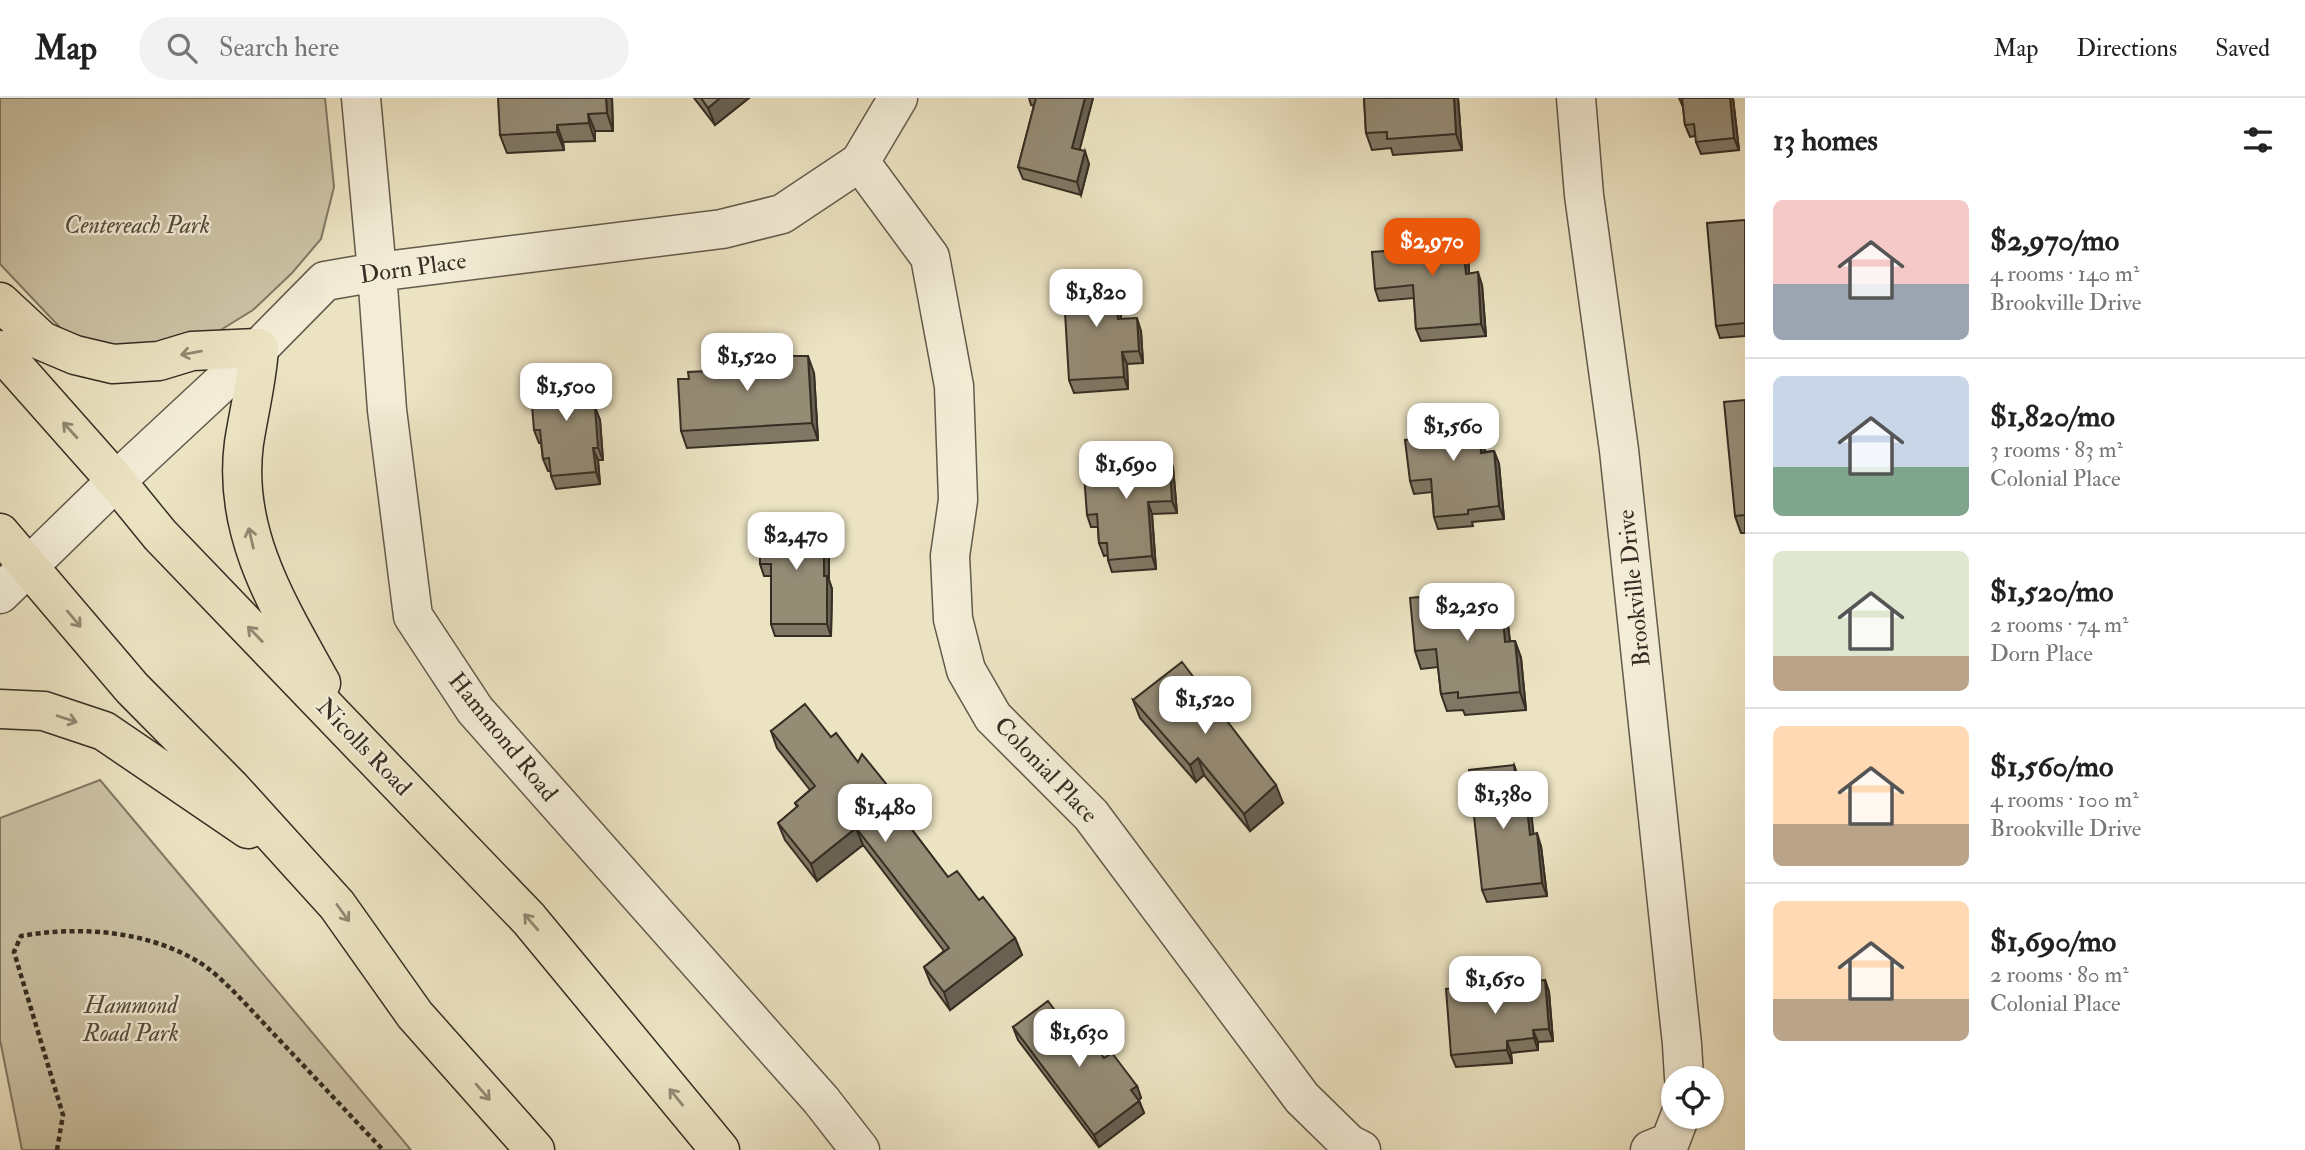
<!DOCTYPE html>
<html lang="en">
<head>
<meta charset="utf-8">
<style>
	:root { --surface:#fff; --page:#f2f2f2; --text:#222; --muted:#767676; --line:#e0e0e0; --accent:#ea580c }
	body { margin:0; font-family:"IM FELL Double Pica",serif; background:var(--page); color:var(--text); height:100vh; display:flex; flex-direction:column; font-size:26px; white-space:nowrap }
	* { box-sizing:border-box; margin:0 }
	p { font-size:23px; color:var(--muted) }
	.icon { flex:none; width:38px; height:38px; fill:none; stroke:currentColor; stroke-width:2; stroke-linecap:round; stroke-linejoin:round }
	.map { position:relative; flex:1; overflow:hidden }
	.drawer { display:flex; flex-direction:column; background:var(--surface); width:560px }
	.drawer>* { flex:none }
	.buttons { position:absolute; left:1661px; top:968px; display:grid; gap:14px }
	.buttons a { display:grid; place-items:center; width:63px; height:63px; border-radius:50%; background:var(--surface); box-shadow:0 2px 5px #0004; font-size:35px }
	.price { position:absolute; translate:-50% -60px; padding:0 16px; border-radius:14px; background:#fff; color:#222; font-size:23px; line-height:46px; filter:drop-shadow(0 2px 4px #0008) }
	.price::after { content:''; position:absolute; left:50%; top:42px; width:21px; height:16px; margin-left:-10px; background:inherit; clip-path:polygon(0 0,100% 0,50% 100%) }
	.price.active { background:var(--accent); color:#fff }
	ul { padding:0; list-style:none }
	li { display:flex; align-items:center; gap:21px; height:175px; padding:0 28px }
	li+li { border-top:2px solid var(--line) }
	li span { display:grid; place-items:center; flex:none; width:196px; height:140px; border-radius:10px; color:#555 }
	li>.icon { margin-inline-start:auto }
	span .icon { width:84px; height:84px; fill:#fffc; stroke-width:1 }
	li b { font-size:30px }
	h2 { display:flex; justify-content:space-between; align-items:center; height:84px; padding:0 28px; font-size:30px }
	header { display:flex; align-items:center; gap:42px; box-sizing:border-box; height:98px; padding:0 35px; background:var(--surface); border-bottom:2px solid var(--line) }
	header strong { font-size:33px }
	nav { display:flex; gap:38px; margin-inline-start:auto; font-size:24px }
	.search { width:490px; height:63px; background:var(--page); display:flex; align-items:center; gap:18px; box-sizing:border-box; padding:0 24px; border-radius:38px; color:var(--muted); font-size:26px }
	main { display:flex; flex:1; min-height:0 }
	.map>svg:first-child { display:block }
</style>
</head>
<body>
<header>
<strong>Map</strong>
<div class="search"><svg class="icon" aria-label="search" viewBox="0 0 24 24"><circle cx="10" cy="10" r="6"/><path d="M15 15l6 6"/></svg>Search here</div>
<nav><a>Map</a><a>Directions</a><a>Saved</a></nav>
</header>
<main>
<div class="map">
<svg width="1745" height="1052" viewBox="0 0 1745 1052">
	<rect width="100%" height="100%" fill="#ece3c2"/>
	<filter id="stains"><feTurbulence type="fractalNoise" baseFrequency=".00286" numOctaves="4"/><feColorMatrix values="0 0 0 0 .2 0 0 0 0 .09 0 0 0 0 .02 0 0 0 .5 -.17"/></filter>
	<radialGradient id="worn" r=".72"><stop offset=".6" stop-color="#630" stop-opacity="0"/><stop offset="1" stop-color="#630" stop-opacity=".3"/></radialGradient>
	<path fill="#cdc4a7" stroke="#827865" stroke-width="2" d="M 0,0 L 325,0 L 334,89 L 321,141 L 292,175 L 253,212 L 214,236 L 107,256 L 67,237 L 0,166 Z
		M 100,682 L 411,1052 L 22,1052 L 0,942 L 0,720 Z"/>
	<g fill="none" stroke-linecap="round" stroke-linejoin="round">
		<g stroke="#645a4b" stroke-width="41">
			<path id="street" d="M 361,0 L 377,174 L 387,312 L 413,518 L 475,612 L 821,1002 L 860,1052
				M 1576,0 L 1584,97 L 1619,352 L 1682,946 L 1684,980
				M 860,64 L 930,159 L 954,288 L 958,402 L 950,458 L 953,521 L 966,572 L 993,619 L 1091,717 L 1302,1000 L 1349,1046 L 1361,1052
				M 0,496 L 116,383 L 259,250 L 325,183 L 377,174 L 722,131 L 782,116 L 860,64 L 898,0
				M 1650,1052 L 1670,1044 L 1680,1018"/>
		</g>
		<g stroke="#362d23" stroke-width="41">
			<path id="highway" d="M 0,204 L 42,243 L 75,257 L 113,266 L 159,263 L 192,253 L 259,250 C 257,282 249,313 244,345 C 232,435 279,509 321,585
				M 0,252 L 116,383 L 160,437 L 529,821 L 720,1052
				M 0,435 L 132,590 L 231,690 L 337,807 L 415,917 L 535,1052
				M 0,611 L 44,613 L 104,633 L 248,731"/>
		</g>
		<path stroke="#362d23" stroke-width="4.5" stroke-dasharray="5 3.5" stroke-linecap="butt" d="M 57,1052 L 63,1017 L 14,854 L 21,838 C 78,828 145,832 197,863 C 220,876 251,912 270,932 C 308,972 345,1012 383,1052"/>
		<use href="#street" stroke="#f3edd7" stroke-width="38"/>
		<use href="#highway" stroke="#ece3c2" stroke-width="38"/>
	</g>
	<path fill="#807865" stroke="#362d23" stroke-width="2" d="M 612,0 L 613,33 L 595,33 L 595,43 L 563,44 L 564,52 L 507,55 L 500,37 Z
		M 694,0 L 749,0 L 715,27 Z
		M 1029,0 L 1093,0 L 1079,52 L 1089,66 L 1081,97 L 1023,81 L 1018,69 L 1034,8 L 1031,7 Z
		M 1364,0 L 1458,0 L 1462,52 L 1393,57 L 1391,50 L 1372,52 L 1366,35 Z
		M 1679,0 L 1733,0 L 1739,52 L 1701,56 L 1696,44 L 1696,38 L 1690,39 L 1685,27 L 1683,9 Z
		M 1745,122 L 1745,238 L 1720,240 L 1716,228 Z
		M 1452,127 L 1456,139 L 1457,145 L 1468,157 L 1469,175 L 1482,187 L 1486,238 L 1421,243 L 1416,231 L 1414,200 L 1379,203 L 1375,191 L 1410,151 Z
		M 1119,191 L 1121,221 L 1141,233 L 1143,265 L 1127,266 L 1128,291 L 1074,295 L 1069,282 Z
		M 790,258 L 814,275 L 818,342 L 687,350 L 681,333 L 689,281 L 708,273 Z
		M 589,276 L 594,289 L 596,312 L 600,322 L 603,362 L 598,362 L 600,386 L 556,391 L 551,378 L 551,373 L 548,373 L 543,361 L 541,345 L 539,345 L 534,332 Z
		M 1745,302 L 1745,435 L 1741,435 L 1735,418 Z
		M 1468,308 L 1472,325 L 1479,324 L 1483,336 L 1485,354 L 1494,353 L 1499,366 L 1504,421 L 1472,424 L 1473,428 L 1438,431 L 1434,419 L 1432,394 L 1414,396 L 1410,383 L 1424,340 Z
		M 1173,369 L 1177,415 L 1152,416 L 1156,471 L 1112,474 L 1108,462 L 1108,457 L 1104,458 L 1099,445 L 1098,429 L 1091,429 L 1087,417 Z
		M 824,435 L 823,445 L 829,457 L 829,482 L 832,491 L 831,538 L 775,538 L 771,526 L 771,478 L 764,478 L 760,466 Z
		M 1500,509 L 1502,509 L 1508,527 L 1510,543 L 1515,543 L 1521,560 L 1526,612 L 1465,617 L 1463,612 L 1447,613 L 1441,596 L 1438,569 L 1421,571 L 1415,553 Z
		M 1133,602 L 1283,705 L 1250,733 L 1204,677 L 1196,684 L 1140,620 Z
		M 771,633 L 831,639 L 858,664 L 902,716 L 901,717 L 948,779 L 979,802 L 1015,840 L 1022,857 L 950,912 L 931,886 L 924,869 L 944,853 L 863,747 L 817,783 L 785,742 L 778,725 L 797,709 L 795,705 L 810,692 L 777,650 Z
		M 1514,667 L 1518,679 L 1521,702 L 1526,701 L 1531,713 L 1533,736 L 1541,748 L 1547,798 L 1487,804 L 1482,792 Z
		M 1545,882 L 1549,894 L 1553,943 L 1538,944 L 1538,952 L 1511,955 L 1512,965 L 1456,969 L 1451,957 Z
		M 1013,929 L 1077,942 L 1104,960 L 1137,988 L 1141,1000 L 1139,1002 L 1144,1015 L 1099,1049 L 1018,942 Z"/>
	<path fill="#686253" stroke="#362d23" stroke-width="2" d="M 606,0 L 612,0 L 613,33 L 607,15 Z
		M 720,0 L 749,0 L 715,27 L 708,10 Z
		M 1085,0 L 1093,0 L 1077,62 L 1072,50 Z
		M 1454,0 L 1458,0 L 1462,52 L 1456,36 Z
		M 1730,0 L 1733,0 L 1739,52 L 1734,40 Z
		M 588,16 L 595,33 L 595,43 L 589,25 Z
		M 557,27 L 563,44 L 564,52 L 557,34 Z
		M 1085,53 L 1089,66 L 1081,97 L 1077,84 Z
		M 1452,127 L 1456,139 L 1458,158 L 1453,145 Z
		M 1463,145 L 1468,157 L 1470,188 L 1466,176 Z
		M 1478,174 L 1482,187 L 1486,238 L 1481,226 Z
		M 1115,178 L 1119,191 L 1122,233 L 1118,221 Z
		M 1137,220 L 1141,233 L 1143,265 L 1139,253 Z
		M 1122,254 L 1127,266 L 1128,291 L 1124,279 Z
		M 808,258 L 814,275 L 818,342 L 812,325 Z
		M 589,276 L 594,289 L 596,312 L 600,322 L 603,362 L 598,350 Z
		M 1468,308 L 1472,321 L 1474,337 L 1469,325 Z
		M 1479,324 L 1483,336 L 1486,367 L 1481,355 Z
		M 593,350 L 598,362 L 600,386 L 596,374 Z
		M 1494,353 L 1499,366 L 1504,421 L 1499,408 Z
		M 1169,357 L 1173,369 L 1177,415 L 1172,403 Z
		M 1148,404 L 1152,416 L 1156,471 L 1152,458 Z
		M 819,423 L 824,435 L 823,457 L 819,445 Z
		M 824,445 L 829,457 L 829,482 L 832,491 L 831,538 L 827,526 L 824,478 Z
		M 1493,492 L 1500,509 L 1495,510 Z
		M 1502,509 L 1508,527 L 1512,561 L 1505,544 Z
		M 1515,543 L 1521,560 L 1526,612 L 1520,594 Z
		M 1198,660 L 1204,677 L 1196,684 L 1190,667 Z
		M 1514,667 L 1518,679 L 1522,715 L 1518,702 Z
		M 1276,687 L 1283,705 L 1250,733 L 1244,716 Z
		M 896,698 L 902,716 L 896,721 L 890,703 Z
		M 1526,701 L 1531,713 L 1535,749 L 1530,737 Z
		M 856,730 L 863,747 L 817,783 L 811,766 Z
		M 1537,735 L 1541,748 L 1547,798 L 1542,785 Z
		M 1015,840 L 1022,857 L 950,912 L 944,894 Z
		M 1545,882 L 1549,894 L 1553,943 L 1549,931 Z
		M 1533,932 L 1538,944 L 1538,952 L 1534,940 Z
		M 1507,943 L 1511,955 L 1512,965 L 1507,952 Z
		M 1137,988 L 1141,1000 L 1136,1004 L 1131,992 Z
		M 1139,1003 L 1144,1015 L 1099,1049 L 1094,1037 Z"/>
	<path fill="#958c76" stroke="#362d23" stroke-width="2" d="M 498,0 L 606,0 L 607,15 L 588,16 L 589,25 L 557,27 L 557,34 L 500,37 Z
		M 701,0 L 720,0 L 708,10 Z
		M 1036,0 L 1085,0 L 1072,50 L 1085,53 L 1077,84 L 1018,69 Z
		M 1364,0 L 1454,0 L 1456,36 L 1387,41 L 1387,34 L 1366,35 Z
		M 1682,0 L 1730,0 L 1734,40 L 1696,44 L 1694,26 L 1685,27 Z
		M 1745,122 L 1745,225 L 1716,228 L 1707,125 Z
		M 1452,127 L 1453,145 L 1463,145 L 1466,176 L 1478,174 L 1481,226 L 1416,231 L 1413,187 L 1375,191 L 1372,154 L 1410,151 L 1408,130 Z
		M 1115,178 L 1118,221 L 1137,220 L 1139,253 L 1122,254 L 1124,279 L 1069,282 L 1063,181 Z
		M 789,253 L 789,258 L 808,258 L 812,325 L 681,333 L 678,281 L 689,281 L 688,274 L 708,273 L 707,262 L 734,261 L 735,256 Z
		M 589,276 L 593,310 L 595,310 L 598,350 L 593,350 L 596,374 L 551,378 L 549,360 L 543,361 L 540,332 L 534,332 L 530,282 Z
		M 1745,302 L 1745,417 L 1735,418 L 1724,304 Z
		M 1468,308 L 1469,325 L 1479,324 L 1481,355 L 1494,353 L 1499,408 L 1468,412 L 1468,416 L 1434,419 L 1431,381 L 1410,383 L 1405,342 L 1424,340 L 1421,312 Z
		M 1169,357 L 1172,403 L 1148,404 L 1152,458 L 1108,462 L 1107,445 L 1099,445 L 1097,416 L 1087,417 L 1083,362 Z
		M 773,422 L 819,423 L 819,445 L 824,445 L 824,478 L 827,478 L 827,526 L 771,526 L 771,466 L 760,466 L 760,434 L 773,434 Z
		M 1493,492 L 1495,510 L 1502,509 L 1505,544 L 1515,543 L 1520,594 L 1458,600 L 1458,594 L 1441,596 L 1436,551 L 1415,553 L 1410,500 Z
		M 1182,564 L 1276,687 L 1244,716 L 1198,660 L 1190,667 L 1133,602 Z
		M 805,606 L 831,639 L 836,635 L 858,664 L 862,656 L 896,698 L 890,703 L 948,779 L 957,773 L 979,802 L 983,799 L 1015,840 L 944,894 L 924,869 L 949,850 L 856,730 L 811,766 L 778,725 L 798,708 L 795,705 L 815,688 L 771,633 Z
		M 1514,667 L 1518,702 L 1526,701 L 1530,737 L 1537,735 L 1542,785 L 1482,792 L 1469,672 Z
		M 1545,882 L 1549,931 L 1533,932 L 1534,940 L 1507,943 L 1507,952 L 1451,957 L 1446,891 Z
		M 1048,903 L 1077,942 L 1086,935 L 1104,960 L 1112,955 L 1137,988 L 1131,992 L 1139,1003 L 1094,1037 L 1013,929 Z"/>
	<defs><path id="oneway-shaft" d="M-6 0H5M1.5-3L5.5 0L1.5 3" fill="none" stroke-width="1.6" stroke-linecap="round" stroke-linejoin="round" transform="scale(1.75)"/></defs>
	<g stroke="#918872">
		<use href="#oneway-shaft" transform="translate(191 255) rotate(170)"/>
		<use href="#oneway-shaft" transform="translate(70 332) rotate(-132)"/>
		<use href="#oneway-shaft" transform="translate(251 440) rotate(-103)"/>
		<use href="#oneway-shaft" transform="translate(74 521) rotate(50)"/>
		<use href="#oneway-shaft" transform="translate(255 536) rotate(-134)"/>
		<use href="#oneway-shaft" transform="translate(67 621) rotate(18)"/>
		<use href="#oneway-shaft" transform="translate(343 815) rotate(54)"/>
		<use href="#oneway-shaft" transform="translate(531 824) rotate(-131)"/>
		<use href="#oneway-shaft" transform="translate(483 994) rotate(49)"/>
		<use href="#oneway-shaft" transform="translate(676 999) rotate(-129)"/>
	</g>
	<g text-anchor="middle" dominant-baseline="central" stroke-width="5" stroke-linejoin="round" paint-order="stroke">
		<g font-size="24" font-style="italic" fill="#544b3d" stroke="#f3edd7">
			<text x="137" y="127">Centereach Park</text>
			<text x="131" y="907">Hammond<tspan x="131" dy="28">Road Park</tspan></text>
		</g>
		<g font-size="24" fill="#362d23" stroke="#f3edd7">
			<text transform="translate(413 170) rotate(-8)">Dorn Place</text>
			<text transform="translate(1634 490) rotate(-96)">Brookville Drive</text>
			<text transform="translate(503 639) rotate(51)">Hammond Road</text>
			<text transform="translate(364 649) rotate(46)">Nicolls Road</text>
			<text transform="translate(1046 672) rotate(46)">Colonial Place</text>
		</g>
	</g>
	<rect width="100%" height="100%" filter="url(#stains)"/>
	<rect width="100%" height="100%" fill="url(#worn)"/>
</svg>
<div class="buttons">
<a><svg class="icon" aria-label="locate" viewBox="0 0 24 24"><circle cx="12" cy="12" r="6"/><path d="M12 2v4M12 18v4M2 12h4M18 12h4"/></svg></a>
</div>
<b class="price active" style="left:1432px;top:180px">$2,970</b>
<b class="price" style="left:1096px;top:231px">$1,820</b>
<b class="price" style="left:747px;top:295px">$1,520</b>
<b class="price" style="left:566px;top:325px">$1,500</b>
<b class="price" style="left:1453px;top:365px">$1,560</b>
<b class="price" style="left:1126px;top:403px">$1,690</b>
<b class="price" style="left:796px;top:474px">$2,470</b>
<b class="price" style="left:1467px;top:545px">$2,250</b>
<b class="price" style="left:1205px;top:638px">$1,520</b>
<b class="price" style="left:1503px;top:733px">$1,380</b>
<b class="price" style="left:885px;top:746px">$1,480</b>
<b class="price" style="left:1495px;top:918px">$1,650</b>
<b class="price" style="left:1079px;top:971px">$1,630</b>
</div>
<section class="drawer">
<h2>13 homes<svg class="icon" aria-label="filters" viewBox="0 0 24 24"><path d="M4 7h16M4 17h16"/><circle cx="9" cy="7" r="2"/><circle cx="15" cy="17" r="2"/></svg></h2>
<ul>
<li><span style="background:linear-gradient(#f6c9c9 60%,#9aa5b1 0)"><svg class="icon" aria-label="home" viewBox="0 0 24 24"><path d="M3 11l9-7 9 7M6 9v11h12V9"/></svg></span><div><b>$2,970/mo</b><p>4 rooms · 140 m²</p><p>Brookville Drive</p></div></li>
<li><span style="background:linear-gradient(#c9d6e8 65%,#7fa58c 0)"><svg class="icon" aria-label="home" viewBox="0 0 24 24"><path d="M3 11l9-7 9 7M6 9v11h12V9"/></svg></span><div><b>$1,820/mo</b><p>3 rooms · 83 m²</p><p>Colonial Place</p></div></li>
<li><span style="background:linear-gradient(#dfe7d0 75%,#b9a48a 0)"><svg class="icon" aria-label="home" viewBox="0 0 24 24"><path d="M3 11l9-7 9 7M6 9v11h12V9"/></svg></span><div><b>$1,520/mo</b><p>2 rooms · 74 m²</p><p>Dorn Place</p></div></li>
<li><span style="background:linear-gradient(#ffd9b3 70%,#b9a48a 0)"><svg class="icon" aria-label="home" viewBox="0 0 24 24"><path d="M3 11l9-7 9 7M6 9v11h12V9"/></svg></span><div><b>$1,560/mo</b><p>4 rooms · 100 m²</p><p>Brookville Drive</p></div></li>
<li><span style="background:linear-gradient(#ffd9b3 70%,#b9a48a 0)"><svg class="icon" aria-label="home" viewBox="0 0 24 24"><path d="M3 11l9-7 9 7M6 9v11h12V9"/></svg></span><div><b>$1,690/mo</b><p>2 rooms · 80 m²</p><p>Colonial Place</p></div></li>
</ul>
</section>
</main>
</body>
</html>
